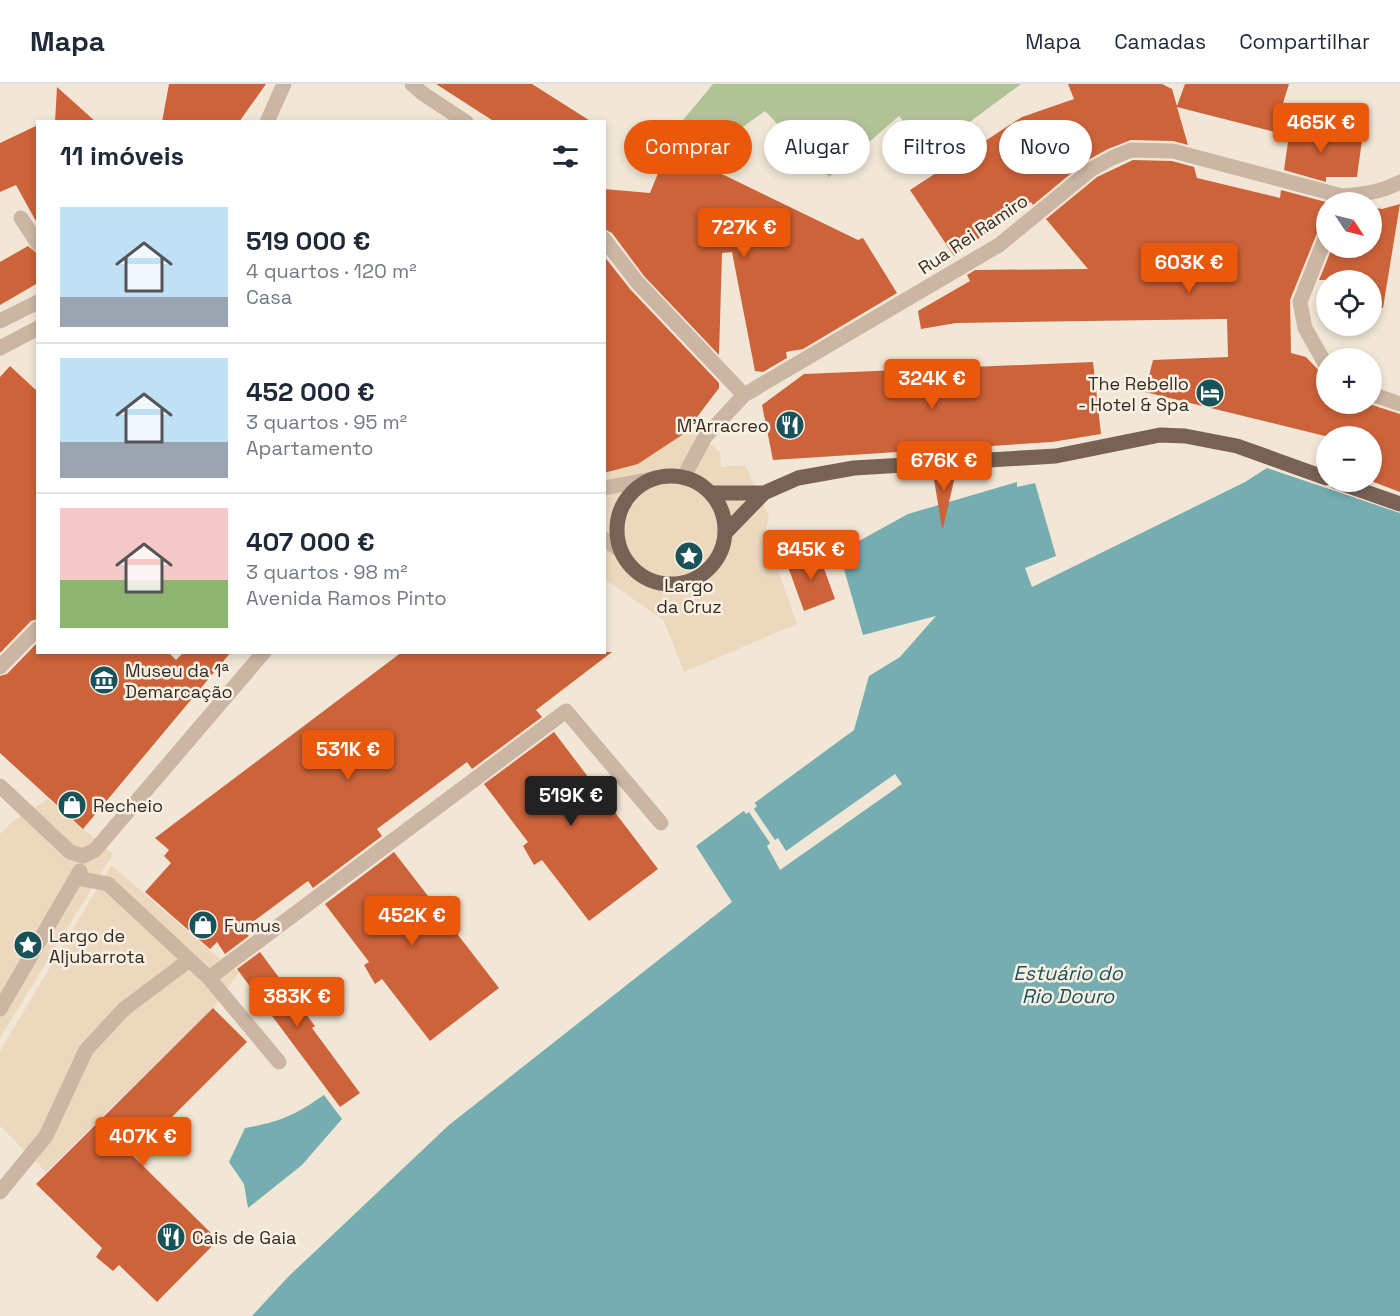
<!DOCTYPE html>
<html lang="pt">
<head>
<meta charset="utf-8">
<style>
	:root { --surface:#fff; --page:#f2f2f3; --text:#1f2937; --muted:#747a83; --line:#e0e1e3; --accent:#ea580c }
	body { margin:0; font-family:"Space Grotesk",sans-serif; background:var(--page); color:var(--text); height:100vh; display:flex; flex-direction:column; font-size:22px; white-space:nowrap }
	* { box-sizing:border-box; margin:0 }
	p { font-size:20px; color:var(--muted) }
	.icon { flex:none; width:33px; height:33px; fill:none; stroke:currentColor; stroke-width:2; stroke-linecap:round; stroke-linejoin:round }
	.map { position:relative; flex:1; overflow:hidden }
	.drawer { position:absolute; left:36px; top:36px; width:570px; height:534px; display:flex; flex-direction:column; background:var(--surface); border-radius:0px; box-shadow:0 3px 9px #0003 }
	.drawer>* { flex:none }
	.banner { position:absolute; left:624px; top:36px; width:570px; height:54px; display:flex; gap:12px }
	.needle { width:39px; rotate:125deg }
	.fabs { position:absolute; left:1316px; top:108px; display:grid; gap:12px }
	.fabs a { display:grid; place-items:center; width:66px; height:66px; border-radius:50%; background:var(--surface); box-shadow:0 3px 9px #0003; font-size:30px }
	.price { position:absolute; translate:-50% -51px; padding:0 14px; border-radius:6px; background:var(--accent); color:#fff; font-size:20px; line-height:39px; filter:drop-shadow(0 2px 3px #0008) }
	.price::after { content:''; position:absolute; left:50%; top:36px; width:18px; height:14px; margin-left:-9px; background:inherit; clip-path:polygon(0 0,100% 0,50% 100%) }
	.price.selected { background:#222; color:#fff }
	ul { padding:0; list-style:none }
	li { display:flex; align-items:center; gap:18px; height:150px; padding:0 24px }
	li+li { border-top:2px solid var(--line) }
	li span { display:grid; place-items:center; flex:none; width:168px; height:120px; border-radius:0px; color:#555 }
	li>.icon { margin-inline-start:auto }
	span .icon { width:72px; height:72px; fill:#fffc; stroke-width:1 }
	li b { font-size:26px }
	h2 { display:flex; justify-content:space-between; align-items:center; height:72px; padding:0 24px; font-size:26px }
	.pill { padding:0 21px; border-radius:27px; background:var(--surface); box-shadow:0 3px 9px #0003; font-size:21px; line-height:54px }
	.pill.selected { background:var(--accent); color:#fff }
	header { display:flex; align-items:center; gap:36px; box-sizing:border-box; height:84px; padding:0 30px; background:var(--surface); border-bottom:2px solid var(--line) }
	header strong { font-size:28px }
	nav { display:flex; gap:33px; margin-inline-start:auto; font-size:21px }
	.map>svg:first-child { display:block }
</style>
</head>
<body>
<header>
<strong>Mapa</strong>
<nav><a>Mapa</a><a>Camadas</a><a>Compartilhar</a></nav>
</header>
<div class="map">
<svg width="1400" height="1232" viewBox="0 0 1400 1232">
	<rect width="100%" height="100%" fill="#f2e7d7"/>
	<path fill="#b2c297" d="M 713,0 L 1021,0 L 929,68 L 899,32 L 829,93 L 765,27 L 704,71 L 663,60 Z"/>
	<path fill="#ecd9bd" d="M 691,345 L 720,368 L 721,383 L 745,381 L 769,432 L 765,449 L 797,540 L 684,588 L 664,537 L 605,495 L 605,389 L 638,380 Z
		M 48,715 L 113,770 L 0,954 L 0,750 L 12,738 Z
		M 111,781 L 227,881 L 239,888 L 213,924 L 46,1088 L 0,1042 L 0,967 Z"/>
	<path fill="#75adb1" d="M 1267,384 L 1400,429 L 1400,1232 L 252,1232 L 289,1192 L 449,1041 L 732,818 L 696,762 L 854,646 L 869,592 L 900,573 L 936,532 L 863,551 L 839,468 L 908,430 L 1017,398 L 1017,403 L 1035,399 L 1056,472 L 1025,484 L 1032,503 L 1245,398 Z
		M 324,1011 L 342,1035 L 302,1081 L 248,1124 L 244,1100 L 229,1078 L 245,1044 C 280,1038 295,1031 324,1011 Z"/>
	<path fill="#f2e7d7" d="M 895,690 L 902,700 L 780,786 L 767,762 L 770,759 L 749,728 L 746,730 L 742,724 L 753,717 L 757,722 L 754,725 L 775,756 L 778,754 L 786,767 Z"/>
	<path fill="#cd633a" d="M 169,0 L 266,0 L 239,38 L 162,38 Z
		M 436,0 L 532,0 L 592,38 L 495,38 Z
		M 1068,0 L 1162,0 L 1172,5 L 1177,22 L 1185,0 L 1289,0 L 1283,19 L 1290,22 L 1283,50 L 1177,23 L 1188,61 L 1173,57 L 1131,56 L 1108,65 L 1086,77 L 1033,121 L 1031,118 L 954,172 L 910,106 L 1022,33 L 1074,15 Z
		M 57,3 L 96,38 L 55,38 Z
		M 1291,37 L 1317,47 L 1362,56 L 1357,93 L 1326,93 L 1326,98 L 1284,86 Z
		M 38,41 L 38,141 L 16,101 L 0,108 L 0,59 Z
		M 667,67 L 724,91 L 858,156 L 863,154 L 897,209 L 803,265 L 786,268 L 787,274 L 763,288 L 755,287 L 732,168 L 722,169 L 719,271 L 644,192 L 612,149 L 604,145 L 604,105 L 650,109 Z
		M 1133,76 L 1172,77 L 1194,83 L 1197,94 L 1280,114 L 1281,106 L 1326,118 L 1326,127 L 1290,216 L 1291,269 L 1306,273 L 1326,294 L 1326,320 L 1369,320 L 1400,330 L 1400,408 L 1371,397 L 1371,352 L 1325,352 L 1145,308 L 1153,276 L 1228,273 L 1227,235 L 956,239 L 921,245 L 918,227 L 970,197 L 967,191 L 975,186 L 1088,185 L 1046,135 L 1097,93 Z
		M 1400,120 L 1383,224 L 1371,223 L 1371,196 L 1319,196 L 1332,164 L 1371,164 L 1371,123 L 1382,125 Z
		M 28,162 L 38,170 L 38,199 L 0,221 L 0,178 Z
		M 604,172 L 630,205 L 719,299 L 719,304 L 685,349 L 638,380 L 604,389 Z
		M 1093,278 L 1101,350 L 1052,358 L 961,364 L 960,368 L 930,370 L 929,366 L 773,376 L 762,321 L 804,290 Z
		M 10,282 L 38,308 L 38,535 L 31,537 L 0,569 L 0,293 Z
		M 956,388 L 943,444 L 942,444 L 933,389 Z
		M 818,468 L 835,515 L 804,527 L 787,480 Z
		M 38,558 L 38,568 L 168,568 L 176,576 L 184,568 L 231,568 L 83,745 L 0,669 L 0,592 L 7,590 Z
		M 402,568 L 612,568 L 536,626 L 542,633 L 472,685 L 467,678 L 377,745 L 382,752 L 313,804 L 308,797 L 243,845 L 249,852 L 225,870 L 217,858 L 210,865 L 145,808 L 171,779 L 164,772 L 169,766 L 155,754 Z
		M 554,648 L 658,785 L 589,837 L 542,776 L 534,781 L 523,762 L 528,758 L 484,700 Z
		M 394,768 L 499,904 L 430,957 L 382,895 L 375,900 L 364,881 L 369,878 L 325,820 Z
		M 260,868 L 315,942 L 312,944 L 360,1009 L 340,1023 L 237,885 Z
		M 213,924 L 247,958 L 133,1072 L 218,1156 L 157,1218 L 119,1181 L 113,1187 L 96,1173 L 102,1164 L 36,1100 Z"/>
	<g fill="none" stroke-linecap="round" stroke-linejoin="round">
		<path stroke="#cbb6a3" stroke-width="15" d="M 412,0 L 422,9 L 466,38
			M 267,38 L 284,0
			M 21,134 L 38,160
			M 1326,152 L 1300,218 L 1305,244 L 1326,281
			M 604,155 L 637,198 L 744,311
			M 0,237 L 38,218
			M 0,264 L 38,244
			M 1371,310 L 1400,320
			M 683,394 L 705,353 L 744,311 L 999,161 L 1092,85 L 1112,74 L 1131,66 L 1173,67 L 1342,112 C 1363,110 1382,108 1400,98
			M 604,404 L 652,395
			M 604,455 L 619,465
			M 0,583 L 38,544
			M 0,702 L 70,768 L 83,772
			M 83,772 L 95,766 L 264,568
			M 77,794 L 108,800 L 209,894 L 566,627 L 661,739
			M 209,894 L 279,978
			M 0,925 L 80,787
			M 0,1108 L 46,1052 L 86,966 L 124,925 L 188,877"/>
		<path stroke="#786255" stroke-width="15" d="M617 446a54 54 0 1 1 108 0a54 54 0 1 1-108 0Z
			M 1337,398 L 1400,420
			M 711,409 L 764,409
			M 726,448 L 764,409 L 798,394 L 854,384 L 1056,372 L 1160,351 L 1185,352 L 1237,362 L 1326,394"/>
	</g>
	<defs>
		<g id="hotel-disc" transform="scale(1.5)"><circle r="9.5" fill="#195359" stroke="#faf1e4"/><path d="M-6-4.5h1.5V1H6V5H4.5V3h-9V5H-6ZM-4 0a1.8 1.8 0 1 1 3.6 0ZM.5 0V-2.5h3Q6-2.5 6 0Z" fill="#fff"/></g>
		<g id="restaurant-disc" transform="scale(1.5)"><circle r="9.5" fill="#195359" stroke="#faf1e4"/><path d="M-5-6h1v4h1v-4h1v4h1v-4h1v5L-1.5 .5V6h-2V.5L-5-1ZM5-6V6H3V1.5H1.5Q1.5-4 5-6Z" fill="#fff"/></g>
		<g id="sight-disc" transform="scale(1.5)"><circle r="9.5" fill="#195359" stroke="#faf1e4"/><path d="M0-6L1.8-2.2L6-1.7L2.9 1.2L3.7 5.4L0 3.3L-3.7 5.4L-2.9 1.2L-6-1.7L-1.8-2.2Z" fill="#fff"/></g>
		<g id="museum-disc" transform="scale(1.5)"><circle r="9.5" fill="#195359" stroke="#faf1e4"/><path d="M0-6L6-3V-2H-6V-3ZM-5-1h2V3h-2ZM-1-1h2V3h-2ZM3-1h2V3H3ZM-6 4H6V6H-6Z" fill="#fff"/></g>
		<g id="shop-disc" transform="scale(1.5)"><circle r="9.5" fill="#195359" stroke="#faf1e4"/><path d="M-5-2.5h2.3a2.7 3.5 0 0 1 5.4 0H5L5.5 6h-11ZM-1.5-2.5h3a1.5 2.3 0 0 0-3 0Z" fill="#fff"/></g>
	</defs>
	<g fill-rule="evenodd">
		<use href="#hotel-disc" x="1210" y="309"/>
		<use href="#restaurant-disc" x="790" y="341"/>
		<use href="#sight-disc" x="689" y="472"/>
		<use href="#museum-disc" x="104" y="596"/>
		<use href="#shop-disc" x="72" y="721"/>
		<use href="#shop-disc" x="203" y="841"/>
		<use href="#sight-disc" x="28" y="861"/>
		<use href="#restaurant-disc" x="171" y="1153"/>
	</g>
	<g text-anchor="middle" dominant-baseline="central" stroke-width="5" stroke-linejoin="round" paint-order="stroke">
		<g font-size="18" fill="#352b25" stroke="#faf1e4">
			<text transform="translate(973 150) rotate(-34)">Rua Rei Ramiro</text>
		</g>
		<g font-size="18" fill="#352b25" stroke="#faf1e4" text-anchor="start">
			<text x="1189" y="299" text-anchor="end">The Rebello<tspan x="1189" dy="21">- Hotel &amp; Spa</tspan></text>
			<text x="769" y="341" text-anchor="end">M'Arracreo</text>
			<text x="689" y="501" text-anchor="middle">Largo<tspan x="689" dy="21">da Cruz</tspan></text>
			<text x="125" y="586">Museu da 1ª<tspan x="125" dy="21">Demarcação</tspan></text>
			<text x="93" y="721">Recheio</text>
			<text x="224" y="841">Fumus</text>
			<text x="49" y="851">Largo de<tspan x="49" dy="21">Aljubarrota</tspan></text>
			<text x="192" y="1153">Cais de Gaia</text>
		</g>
		<g font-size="20" font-style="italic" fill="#195359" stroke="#faf1e4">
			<text x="1068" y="889">Estuário do<tspan x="1068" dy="23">Rio Douro</tspan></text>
		</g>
	</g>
</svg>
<div class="fabs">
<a><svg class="needle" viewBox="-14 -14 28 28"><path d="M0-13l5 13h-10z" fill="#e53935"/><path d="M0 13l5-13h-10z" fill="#747a83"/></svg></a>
<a><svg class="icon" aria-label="locate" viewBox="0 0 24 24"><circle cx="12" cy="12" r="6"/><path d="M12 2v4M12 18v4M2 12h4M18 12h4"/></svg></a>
<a>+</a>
<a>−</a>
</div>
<b class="price" style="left:1321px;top:70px">465K €</b>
<b class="price" style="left:744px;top:175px">727K €</b>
<b class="price" style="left:1189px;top:210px">603K €</b>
<b class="price" style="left:932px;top:326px">324K €</b>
<b class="price" style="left:944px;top:408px">676K €</b>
<b class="price" style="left:811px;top:497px">845K €</b>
<b class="price" style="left:348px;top:697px">531K €</b>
<b class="price selected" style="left:571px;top:743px">519K €</b>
<b class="price" style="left:412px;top:863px">452K €</b>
<b class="price" style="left:297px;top:944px">383K €</b>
<b class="price" style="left:143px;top:1084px">407K €</b>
<div class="banner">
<a class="pill selected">Comprar</a>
<a class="pill">Alugar</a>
<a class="pill">Filtros</a>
<a class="pill">Novo</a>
</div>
<section class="drawer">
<h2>11 imóveis<svg class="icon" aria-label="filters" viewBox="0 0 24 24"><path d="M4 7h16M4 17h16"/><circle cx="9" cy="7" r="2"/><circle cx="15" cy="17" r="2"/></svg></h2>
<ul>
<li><span style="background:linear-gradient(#bfe0f5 75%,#9aa5b1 0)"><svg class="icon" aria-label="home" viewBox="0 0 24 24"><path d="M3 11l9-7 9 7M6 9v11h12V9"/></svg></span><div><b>519 000 €</b><p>4 quartos · 120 m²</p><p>Casa</p></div></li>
<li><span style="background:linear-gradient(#bfe0f5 70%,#9aa5b1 0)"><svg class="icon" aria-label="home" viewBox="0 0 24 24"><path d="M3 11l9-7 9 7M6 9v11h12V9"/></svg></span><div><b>452 000 €</b><p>3 quartos · 95 m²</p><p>Apartamento</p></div></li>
<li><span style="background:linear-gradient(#f6c9c9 60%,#8fb573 0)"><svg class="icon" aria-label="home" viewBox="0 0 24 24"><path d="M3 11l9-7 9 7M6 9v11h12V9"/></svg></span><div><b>407 000 €</b><p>3 quartos · 98 m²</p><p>Avenida Ramos Pinto</p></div></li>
</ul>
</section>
</div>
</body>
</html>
